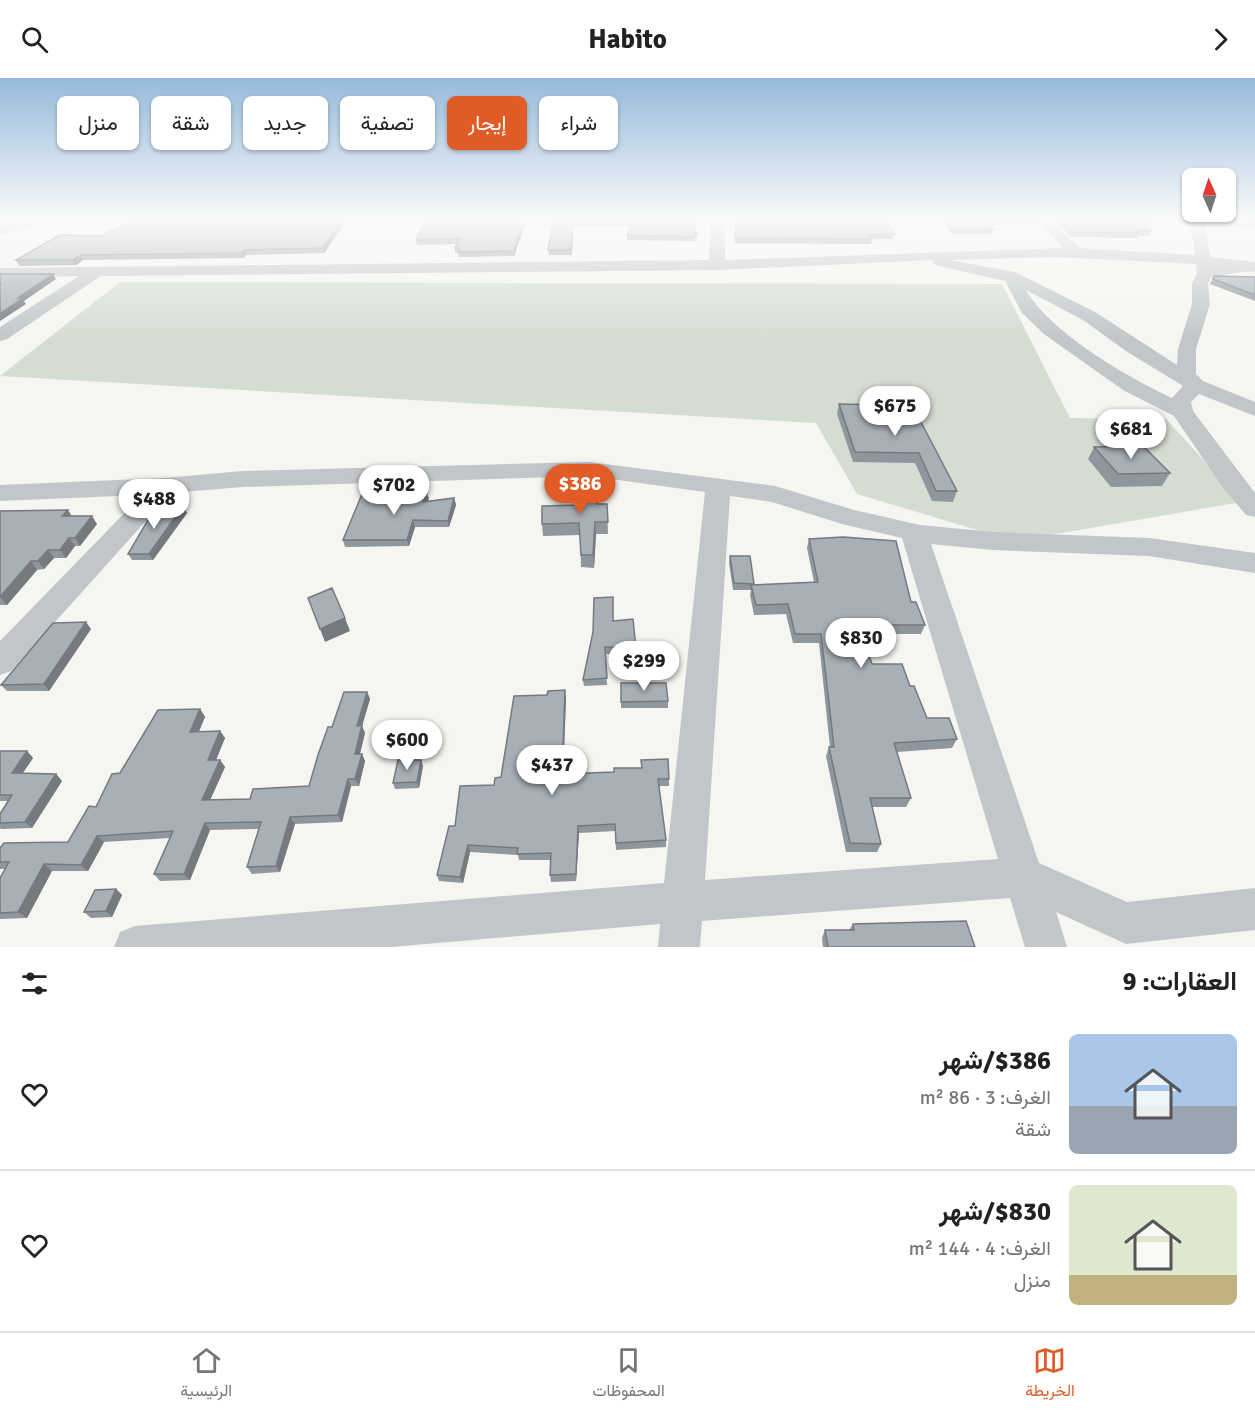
<!DOCTYPE html>
<html lang="ar">
<head>
<meta charset="utf-8">
<style>
	:root { --surface:#fff; --page:#f6f6f6; --text:#222; --muted:#767676; --line:#e0e0e0; --accent:#e05b26 }
	body { margin:0; font-family:Signika,Vazirmatn,sans-serif; background:var(--page); color:var(--text); direction:rtl; height:100vh; display:flex; flex-direction:column; font-size:22px; white-space:nowrap }
	* { box-sizing:border-box; margin:0 }
	p { font-size:20px; color:var(--muted) }
	.icon { flex:none; width:33px; height:33px; fill:none; stroke:currentColor; stroke-width:2; stroke-linecap:round; stroke-linejoin:round }
	.map { position:relative; height:869px; overflow:hidden; direction:ltr }
	.details { display:flex; flex-direction:column; background:var(--surface); flex:1 }
	.details>* { flex:none }
	.hud { position:absolute; left:18px; top:18px; width:600px; height:54px; direction:rtl; display:flex; gap:12px }
	.needle { width:39px; rotate:357deg }
	.fabs { position:absolute; left:1182px; top:90px; display:grid; gap:12px }
	.fabs a { display:grid; place-items:center; width:54px; height:54px; border-radius:9px; background:var(--surface); box-shadow:0 2px 4px #0004; font-size:30px }
	.price { position:absolute; translate:-50% -51px; padding:0 14px; border-radius:21px; background:#fff; color:#222; font-size:20px; line-height:39px; filter:drop-shadow(0 2px 3px #0008) }
	.price::after { content:''; position:absolute; left:50%; top:36px; width:18px; height:14px; margin-left:-9px; background:inherit; clip-path:polygon(0 0,100% 0,50% 100%) }
	.price.selected { background:var(--accent); color:#fff }
	ul { padding:0; list-style:none }
	li { display:flex; align-items:center; gap:18px; height:150px; padding:0 18px }
	li+li { border-top:2px solid var(--line) }
	li span { display:grid; place-items:center; flex:none; width:168px; height:120px; border-radius:9px; color:#555 }
	li>.icon { margin-inline-start:auto }
	span .icon { width:72px; height:72px; fill:#fffc; stroke-width:1 }
	li b { font-size:26px }
	h2 { display:flex; justify-content:space-between; align-items:center; height:72px; padding:0 18px; font-size:26px }
	.tag { padding:0 21px; border-radius:9px; background:var(--surface); box-shadow:0 2px 4px #0004; font-size:21px; line-height:54px }
	.tag.selected { background:var(--accent); color:#fff }
	header { display:flex; justify-content:space-between; align-items:center; height:78px; padding:0 18px; background:var(--surface); font-size:27px; font-weight:700 }
	.menu { display:flex; justify-content:space-around; align-items:center; height:84px; border-top:2px solid var(--line); background:var(--surface); font-size:16px; color:var(--muted) }
	.menu a { display:grid; justify-items:center; gap:3px }
	.menu .selected { color:var(--accent) }
	.map>svg:first-child { display:block }
</style>
</head>
<body>
<header><svg class="icon" aria-label="forward" viewBox="0 0 24 24"><path d="M9 5l7 7-7 7"/></svg>Habito<svg class="icon" aria-label="search" viewBox="0 0 24 24"><circle cx="10" cy="10" r="6"/><path d="M15 15l6 6"/></svg></header>
<div class="map">
<svg width="1255" height="869" viewBox="0 0 1255 869">
	<rect width="100%" height="100%" fill="#f5f5f1"/>
	<path fill="#d5dcd2" d="M 120,204 L 1002,206 L 1070,340 L 1166,341 L 1242,424 L 1014,463 L 857,416 L 816,345 L 0,298 Z"/>
	<g fill="none" stroke-linecap="round" stroke-linejoin="round">
		<path fill="#c2c6c9" fill-rule="evenodd" d="M 28,141 L 49,141 L 47,144 L 0,157 L 0,149 Z
			M 711,141 L 725,141 L 725,182 L 1063,170 L 1035,141 L 1050,141 L 1080,170 L 1195,177 L 1190,141 L 1204,141 L 1210,179 L 1255,184 L 1255,194 C 1242,192 1226,198 1211,199 L 1208,206 L 1210,226 L 1196,271 L 1196,296 L 1203,303 L 1255,324 L 1255,338 L 1199,316 L 1191,324 L 1193,333 L 1255,415 L 1255,439 L 1246,437 L 1224,411 L 1174,338 L 1123,312 L 1044,256 L 1022,235 L 1005,203 L 935,187 L 933,182 L 717,192 L 101,198 L 7,261 L 0,263 L 0,249 L 79,198 L 0,200 L 0,190 L 709,182 ZM 1052,179 L 1196,186 L 1197,195 L 1192,206 L 1192,226 L 1178,271 L 1177,287 L 1095,234 L 1015,194 L 950,182 ZM 1026,212 L 1083,242 L 1126,273 L 1183,308 L 1172,320 C 1127,299 1051,255 1026,212 Z
			M 1215,141 L 1255,143 L 1255,151 L 1217,144 Z
			M 589,384 L 775,408 L 854,432 L 920,447 L 993,454 L 1149,460 L 1255,475 L 1255,495 L 1149,478 L 993,472 L 931,466 L 1039,785 L 1127,824 L 1255,810 L 1255,852 L 1126,866 L 1056,834 L 1067,869 L 1025,869 L 1010,820 L 702,843 L 700,869 L 658,869 L 660,846 L 390,869 L 114,869 L 120,854 L 135,848 L 664,805 L 705,414 L 589,398 L 243,409 L 171,415 L 11,593 L 0,597 L 0,563 L 142,417 L 0,423 L 0,407 L 164,400 L 243,393 ZM 730,418 L 772,424 L 842,446 L 902,460 L 998,781 L 705,802 Z"/>
	</g>
	<path fill="#90969d" d="M 225,141 L 348,141 L 324,175 L 246,177 L 244,180 L 83,182 L 76,187 L 19,188 L 16,182 L 102,158 L 221,143 Z
		M 554,141 L 691,141 L 697,155 L 697,160 L 695,160 L 695,163 L 627,162 L 627,157 L 631,148 L 573,148 L 572,177 L 549,177 L 548,172 Z
		M 736,141 L 895,156 L 893,161 L 872,161 L 871,166 L 735,165 Z
		M 938,141 L 1038,141 L 1039,142 L 1037,146 L 989,147 L 993,151 L 992,156 L 953,156 Z
		M 1052,141 L 1183,141 L 1143,141 L 1148,145 L 1146,148 L 1151,153 L 1149,158 L 1138,158 L 1137,160 L 1072,159 Z
		M 525,147 L 514,178 L 459,179 L 458,175 L 455,175 L 455,170 L 457,166 L 417,167 L 416,162 Z
		M 1214,198 L 1255,199 L 1255,223 L 1210,206 Z
		M 839,326 L 885,330 L 957,413 L 953,424 L 932,423 L 915,385 L 853,384 L 837,336 Z
		M 1094,369 L 1170,395 L 1162,408 L 1111,409 L 1088,381 Z
		M 598,405 L 598,426 L 607,426 L 608,456 L 596,456 L 594,490 L 581,489 L 580,457 L 543,458 L 542,446 L 578,427 Z
		M 454,420 L 456,427 L 449,449 L 415,449 L 409,468 L 345,469 L 343,462 L 429,421 L 428,423 Z
		M 183,428 L 187,435 L 153,482 L 132,482 L 128,476 Z
		M 0,433 L 72,438 L 97,446 L 80,468 L 75,468 L 66,480 L 54,480 L 44,491 L 37,492 L 7,527 L 0,527 Z
		M 809,461 L 911,524 L 925,547 L 921,556 L 875,556 L 874,559 L 862,559 L 872,586 L 910,608 L 927,640 L 957,661 L 952,670 L 897,674 L 911,720 L 906,729 L 872,729 L 881,766 L 877,774 L 846,774 L 826,678 L 829,669 L 830,669 L 819,565 L 793,565 L 786,536 L 754,537 L 750,517 L 751,512 L 733,512 L 729,485 L 730,478 L 754,506 L 754,507 L 814,504 L 807,470 Z
		M 613,543 L 636,570 L 636,576 L 605,576 L 607,607 L 584,608 L 583,602 Z
		M 91,551 L 49,613 L 7,613 L 1,607 Z
		M 621,605 L 668,623 L 668,630 L 621,630 Z
		M 367,614 L 370,621 L 362,648 L 365,655 L 360,676 L 362,676 L 365,683 L 359,708 L 351,708 L 342,744 L 295,746 L 280,794 L 252,796 L 247,789 L 259,751 L 210,752 L 190,802 L 160,803 L 154,796 L 170,760 L 104,764 L 88,793 L 52,793 L 27,840 L 0,841 L 0,800 L 5,791 L 0,791 L 0,770 L 68,764 L 96,729 L 120,695 L 200,631 L 205,639 L 199,654 L 220,653 L 225,660 L 216,682 L 220,682 L 225,689 L 210,722 L 250,721 L 309,708 L 332,649 Z
		M 566,620 L 563,696 L 614,694 L 641,690 L 641,682 L 669,701 L 669,708 L 659,708 L 666,762 L 666,769 L 616,772 L 615,753 L 579,755 L 576,803 L 551,804 L 550,797 L 551,782 L 519,782 L 518,777 L 470,774 L 463,805 L 439,803 L 437,797 L 455,748 L 501,699 Z
		M 0,673 L 27,673 L 33,680 L 22,696 L 56,696 L 62,703 L 32,750 L 1,751 L 0,750 L 0,736 L 8,723 L 0,723 Z
		M 421,682 L 423,688 L 419,710 L 395,711 L 393,705 Z
		M 116,811 L 122,817 L 112,839 L 91,840 L 84,834 Z
		M 853,846 L 975,869 L 823,869 L 822,860 L 825,852 L 849,852 Z"/>
	<path fill="#767a7f" d="M 343,141 L 348,141 L 324,175 L 323,170 Z
		M 524,142 L 525,147 L 514,178 L 514,173 Z
		M 245,172 L 246,177 L 244,180 L 242,175 Z
		M 81,177 L 83,182 L 76,187 L 73,182 Z
		M 53,196 L 56,201 L 24,223 L 26,226 L 0,243 L 0,236 L 18,220 Z
		M 427,415 L 429,421 L 425,430 L 423,424 Z
		M 454,420 L 456,427 L 449,449 L 448,443 Z
		M 183,428 L 187,435 L 153,482 L 149,476 Z
		M 68,432 L 73,440 L 62,438 Z
		M 92,438 L 97,446 L 80,468 L 75,460 Z
		M 413,442 L 415,449 L 409,468 L 407,462 Z
		M 595,444 L 596,456 L 594,490 L 593,477 Z
		M 69,460 L 75,468 L 66,480 L 60,472 Z
		M 48,472 L 54,480 L 44,491 L 38,483 Z
		M 31,483 L 37,492 L 7,527 L 0,519 Z
		M 345,540 L 350,553 L 325,564 L 320,551 Z
		M 86,544 L 91,551 L 49,613 L 44,606 Z
		M 565,612 L 566,620 L 563,703 L 562,696 Z
		M 367,614 L 370,621 L 362,648 L 365,655 L 358,683 L 355,676 L 357,648 Z
		M 200,631 L 205,639 L 195,661 L 190,654 Z
		M 220,653 L 225,660 L 213,689 L 208,682 Z
		M 27,673 L 33,680 L 18,702 L 12,695 Z
		M 362,676 L 365,683 L 359,708 L 355,701 Z
		M 220,682 L 225,689 L 207,729 L 202,722 Z
		M 421,682 L 423,688 L 419,710 L 417,704 Z
		M 56,696 L 62,703 L 32,750 L 25,744 Z
		M 348,701 L 351,708 L 342,744 L 338,737 Z
		M 290,739 L 295,746 L 280,794 L 276,788 Z
		M 205,745 L 210,752 L 190,802 L 184,796 Z
		M 578,748 L 579,755 L 576,803 L 576,796 Z
		M 97,758 L 104,764 L 88,793 L 81,787 Z
		M 468,767 L 470,774 L 463,805 L 460,799 Z
		M 44,786 L 52,793 L 27,840 L 18,834 Z
		M 116,811 L 122,817 L 112,839 L 106,833 Z"/>
	<path fill="#a8afb6" stroke="#767a7f" stroke-width="1.5" d="M 131,141 L 192,141 L 221,143 L 225,141 L 343,141 L 323,170 L 245,172 L 242,175 L 81,177 L 73,182 L 16,182 L 60,157 L 102,158 L 110,152 L 117,152 Z
		M 427,141 L 480,141 L 524,142 L 514,173 L 458,174 L 459,170 L 455,170 L 459,161 L 416,162 Z
		M 554,141 L 691,141 L 697,155 L 694,155 L 695,159 L 627,157 L 634,143 L 573,144 L 571,172 L 548,172 Z
		M 736,141 L 883,141 L 895,156 L 868,156 L 872,161 L 735,160 Z
		M 944,141 L 1038,141 L 1039,142 L 985,142 L 993,151 L 954,152 Z
		M 1059,141 L 1142,141 L 1148,145 L 1142,145 L 1151,153 L 1137,153 L 1139,155 L 1074,154 Z
		M 0,196 L 53,196 L 18,220 L 23,220 L 0,236 L 0,208 L 1,207 L 0,207 Z
		M 1214,198 L 1255,199 L 1255,217 L 1213,201 Z
		M 839,326 L 884,327 L 885,330 L 912,327 L 957,413 L 936,413 L 919,375 L 855,374 Z
		M 1143,368 L 1170,395 L 1118,396 L 1094,369 Z
		M 577,405 L 598,405 L 597,426 L 607,426 L 608,444 L 595,444 L 593,477 L 581,477 L 579,445 L 542,446 L 542,428 L 578,427 Z
		M 427,415 L 423,424 L 454,420 L 448,443 L 413,442 L 407,462 L 343,462 L 362,416 Z
		M 183,428 L 149,476 L 128,476 L 155,430 Z
		M 68,432 L 62,438 L 92,438 L 75,460 L 69,460 L 60,472 L 48,472 L 38,483 L 31,483 L 0,519 L 0,433 Z
		M 843,459 L 896,463 L 911,524 L 916,524 L 925,547 L 876,547 L 877,550 L 859,550 L 872,586 L 902,586 L 910,608 L 914,608 L 927,640 L 949,640 L 957,661 L 894,665 L 911,720 L 870,720 L 881,766 L 850,765 L 829,669 L 834,669 L 821,556 L 795,556 L 788,526 L 756,527 L 751,507 L 818,504 L 809,461 Z
		M 730,478 L 750,478 L 754,506 L 734,505 Z
		M 332,510 L 345,540 L 320,551 L 308,520 Z
		M 613,519 L 613,543 L 633,541 L 636,570 L 605,569 L 607,600 L 583,602 L 593,554 L 594,520 Z
		M 86,544 L 44,606 L 1,607 L 53,545 Z
		M 621,605 L 666,605 L 668,623 L 621,624 Z
		M 565,612 L 562,696 L 614,694 L 614,690 L 642,690 L 641,682 L 668,681 L 669,701 L 658,701 L 666,762 L 616,765 L 615,746 L 578,748 L 576,796 L 550,797 L 551,775 L 517,776 L 518,770 L 468,767 L 460,799 L 437,797 L 449,748 L 455,748 L 460,708 L 494,707 L 495,700 L 501,699 L 514,618 L 547,617 L 548,613 Z
		M 344,614 L 367,614 L 357,648 L 362,647 L 355,676 L 362,676 L 355,701 L 348,701 L 338,737 L 290,739 L 276,788 L 247,789 L 261,744 L 205,745 L 184,796 L 154,796 L 173,753 L 97,758 L 81,787 L 44,786 L 18,834 L 0,835 L 0,800 L 9,784 L 0,784 L 0,770 L 4,765 L 68,764 L 89,728 L 96,729 L 112,696 L 120,695 L 158,632 L 200,631 L 190,654 L 220,653 L 208,682 L 220,682 L 202,722 L 250,721 L 253,711 L 309,708 L 318,677 L 328,649 L 332,649 Z
		M 0,673 L 27,673 L 12,695 L 56,696 L 25,744 L 0,745 L 0,736 L 12,717 L 0,717 Z
		M 398,682 L 421,682 L 417,704 L 393,705 Z
		M 116,811 L 106,833 L 84,834 L 95,812 Z
		M 966,843 L 975,869 L 828,869 L 825,852 L 854,852 L 853,846 Z"/>
	<linearGradient id="sky" x2="0" y2="1"><stop stop-color="#95badb"/><stop offset="0.54" stop-color="#fafaf9"/><stop offset="1" stop-color="#fafaf9" stop-opacity="0"/></linearGradient>
	<rect width="1255" height="262" fill="url(#sky)"/>
</svg>
<div class="fabs">
<a><svg class="needle" viewBox="-14 -14 28 28"><path d="M0-13l5 13h-10z" fill="#e53935"/><path d="M0 13l5-13h-10z" fill="#767676"/></svg></a>
</div>
<b class="price" style="left:895px;top:359px">$675</b>
<b class="price" style="left:1131px;top:382px">$681</b>
<b class="price selected" style="left:580px;top:437px">$386</b>
<b class="price" style="left:394px;top:438px">$702</b>
<b class="price" style="left:154px;top:452px">$488</b>
<b class="price" style="left:861px;top:591px">$830</b>
<b class="price" style="left:644px;top:614px">$299</b>
<b class="price" style="left:407px;top:693px">$600</b>
<b class="price" style="left:552px;top:718px">$437</b>
<div class="hud">
<a class="tag">شراء</a>
<a class="tag selected">إيجار</a>
<a class="tag">تصفية</a>
<a class="tag">جديد</a>
<a class="tag">شقة</a>
<a class="tag">منزل</a>
</div>
</div>
<section class="details">
<h2>العقارات: 9<svg class="icon" aria-label="filters" viewBox="0 0 24 24"><path d="M4 7h16M4 17h16"/><circle cx="9" cy="7" r="2"/><circle cx="15" cy="17" r="2"/></svg></h2>
<ul>
<li><span style="background:linear-gradient(#a9c7e8 60%,#9aa5b1 0)"><svg class="icon" aria-label="home" viewBox="0 0 24 24"><path d="M3 11l9-7 9 7M6 9v11h12V9"/></svg></span><div><b>$386/شهر</b><p>الغرف: 3 · 86 m²</p><p>شقة</p></div><svg class="icon" aria-label="heart" viewBox="0 0 24 24"><path d="M12 20l-8-8c-3-5 5-10 8-4 3-6 11-1 8 4z"/></svg></li>
<li><span style="background:linear-gradient(#dfe7d0 75%,#c2b280 0)"><svg class="icon" aria-label="home" viewBox="0 0 24 24"><path d="M3 11l9-7 9 7M6 9v11h12V9"/></svg></span><div><b>$830/شهر</b><p>الغرف: 4 · 144 m²</p><p>منزل</p></div><svg class="icon" aria-label="heart" viewBox="0 0 24 24"><path d="M12 20l-8-8c-3-5 5-10 8-4 3-6 11-1 8 4z"/></svg></li>
</ul>
</section>
<nav class="menu">
<a class="selected"><svg class="icon" aria-label="map" viewBox="0 0 24 24"><path d="M3 6l6-2 6 2 6-2v14l-6 2-6-2-6 2zM9 4v14M15 6v14"/></svg>الخريطة</a>
<a><svg class="icon" aria-label="saved" viewBox="0 0 24 24"><path d="M7 4h10v16l-5-4-5 4z"/></svg>المحفوظات</a>
<a><svg class="icon" aria-label="home" viewBox="0 0 24 24"><path d="M3 11l9-7 9 7M6 9v11h12V9"/></svg>الرئيسية</a>
</nav>
</body>
</html>
